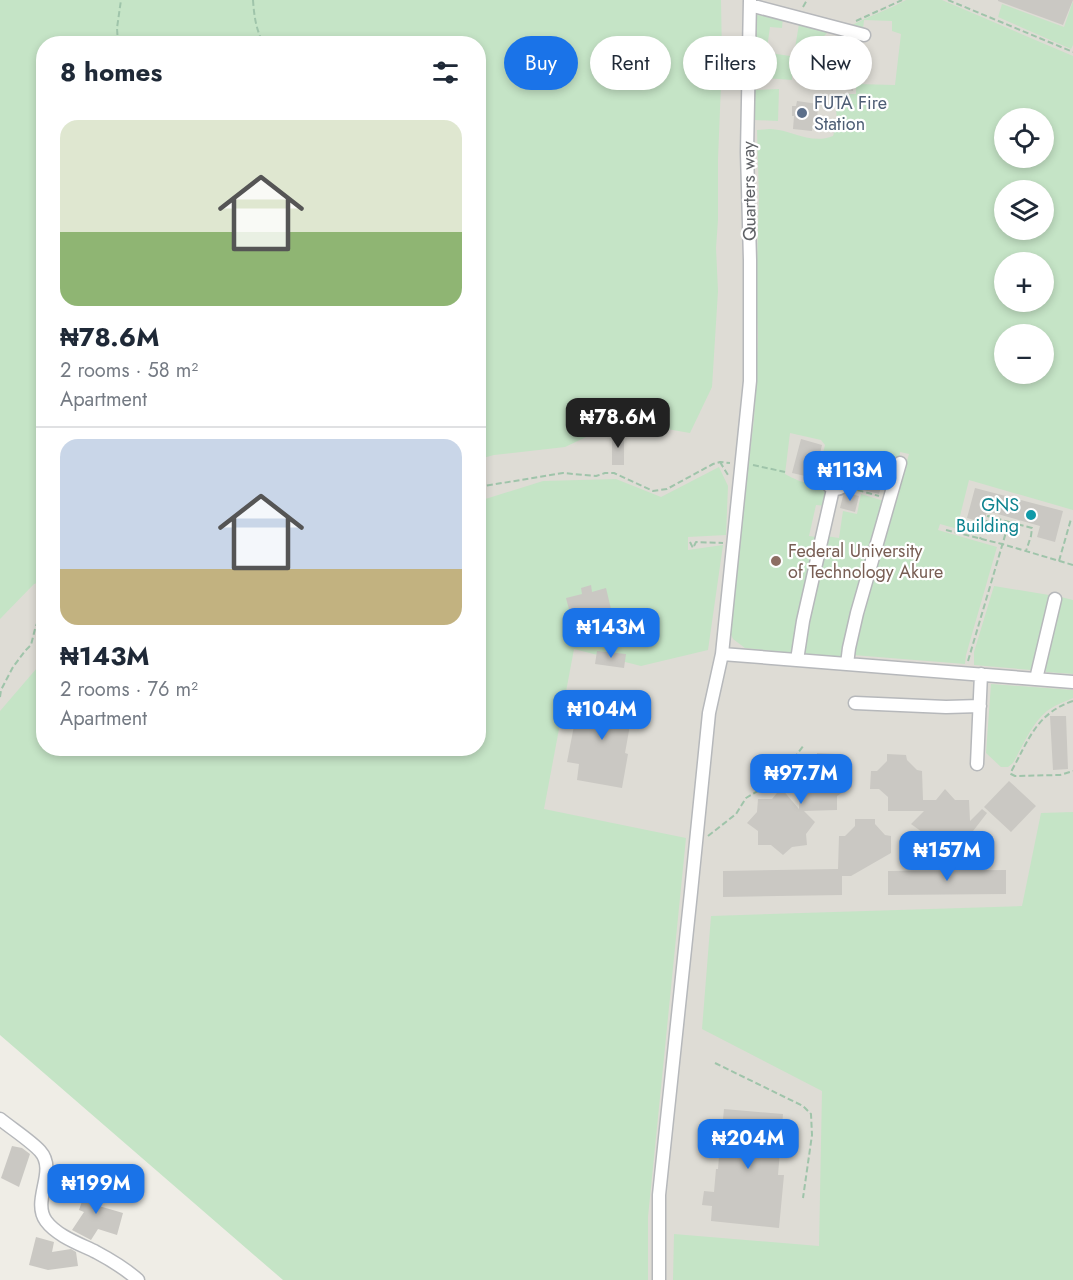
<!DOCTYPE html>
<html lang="en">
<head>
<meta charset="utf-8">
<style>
	:root { --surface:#fff; --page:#f6f6f7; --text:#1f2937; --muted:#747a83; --line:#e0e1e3; --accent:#1a73e8 }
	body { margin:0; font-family:Jost,sans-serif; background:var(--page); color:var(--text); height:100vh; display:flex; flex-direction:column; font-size:22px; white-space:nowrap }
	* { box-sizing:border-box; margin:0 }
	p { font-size:20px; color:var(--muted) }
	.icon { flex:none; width:33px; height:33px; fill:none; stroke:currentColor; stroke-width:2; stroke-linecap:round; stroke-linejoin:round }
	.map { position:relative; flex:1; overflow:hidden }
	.drawer { position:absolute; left:36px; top:36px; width:450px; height:720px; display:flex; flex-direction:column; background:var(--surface); border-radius:24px; box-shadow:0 3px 9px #0003 }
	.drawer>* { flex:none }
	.guide { position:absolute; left:504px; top:36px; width:478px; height:54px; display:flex; gap:12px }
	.controls { position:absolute; left:994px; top:108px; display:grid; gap:12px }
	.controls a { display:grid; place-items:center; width:60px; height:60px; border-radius:50%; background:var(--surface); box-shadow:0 3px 9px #0003; font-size:30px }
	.price { position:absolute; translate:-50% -51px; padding:0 14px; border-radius:12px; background:var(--accent); color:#fff; font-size:20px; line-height:39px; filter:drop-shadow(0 2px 3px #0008) }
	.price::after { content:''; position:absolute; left:50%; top:36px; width:18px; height:14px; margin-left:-9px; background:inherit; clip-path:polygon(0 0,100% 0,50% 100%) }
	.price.selected { background:#222; color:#fff }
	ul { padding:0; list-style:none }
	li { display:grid; align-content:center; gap:12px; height:318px; padding:0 24px }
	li+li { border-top:2px solid var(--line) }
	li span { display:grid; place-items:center; height:186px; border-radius:18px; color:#555 }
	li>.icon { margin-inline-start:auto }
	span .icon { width:108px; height:108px; fill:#fffc; stroke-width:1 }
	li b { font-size:26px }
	h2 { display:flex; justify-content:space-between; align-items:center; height:72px; padding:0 24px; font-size:26px }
	.pill { padding:0 21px; border-radius:27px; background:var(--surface); box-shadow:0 3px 9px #0003; font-size:21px; line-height:54px }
	.pill.selected { background:var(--accent); color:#fff }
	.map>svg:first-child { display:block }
</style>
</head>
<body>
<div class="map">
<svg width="1073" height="1280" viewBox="0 0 1073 1280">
	<rect width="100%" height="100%" fill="#efede6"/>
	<path fill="#dedcd5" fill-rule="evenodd" d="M 0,0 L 1073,0 L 1073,1280 L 414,1280 L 0,986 ZM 44,44 L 478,44 L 478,748 L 44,748 ZM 1005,118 L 1044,118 L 1044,158 L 1005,158 ZM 1005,190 L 1044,190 L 1044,230 L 1005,230 ZM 1005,262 L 1044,262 L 1044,302 L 1005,302 ZM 1005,334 L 1044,334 L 1044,374 L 1005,374 Z"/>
	<path fill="#c5e4c6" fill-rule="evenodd" d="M 0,0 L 721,0 L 722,60 L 718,159 L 718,220 L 716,248 L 718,291 L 712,387 L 690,433 L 620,421 L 565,447 L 494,455 L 479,459 L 478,44 L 44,44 L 43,581 L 34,584 L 0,619 Z
		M 906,0 L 942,0 L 1073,56 L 1073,510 L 969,480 L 959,520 L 981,526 L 979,535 L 940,524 L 938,530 L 997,547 L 966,655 L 965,664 L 853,655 L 865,606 L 909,454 L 900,452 L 899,460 L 865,452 L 856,483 L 848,481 L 847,474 L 843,471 L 843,465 L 836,464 L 835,469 L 830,470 L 824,475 L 818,473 L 825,445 L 821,440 L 790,433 L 785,474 C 798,481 808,486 822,480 L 825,481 L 824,487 L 830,491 L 826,506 L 816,505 L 809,536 L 816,537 L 792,653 L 745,648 L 733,639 L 728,628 L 754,419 L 758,336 L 756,294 L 759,197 L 757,130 C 762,130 767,129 771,129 C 792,130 811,145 833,136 L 837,122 L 835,94 L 856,94 L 856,84 L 895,85 L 901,34 L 892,31 L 892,21 L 864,20 L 863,30 L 849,27 C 868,16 888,10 906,0 ZM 1005,118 L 1044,118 L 1044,158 L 1005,158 ZM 1005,190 L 1044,190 L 1044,230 L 1005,230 ZM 1005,262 L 1044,262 L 1044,302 L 1005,302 ZM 1005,334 L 1044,334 L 1044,374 L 1005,374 Z
		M 1073,1 L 1073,45 L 1071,49 L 998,17 L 1002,4 L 1064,27 Z
		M 756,15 L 783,17 L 782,28 L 770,27 L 767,48 L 762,48 L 755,54 Z
		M 799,24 L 830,30 L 820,40 L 811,41 L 808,50 L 795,48 Z
		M 763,52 L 790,56 L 789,67 L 792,68 L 792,80 L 754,77 L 755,58 Z
		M 779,89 L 778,121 L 755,120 L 755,90 Z
		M 719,467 L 728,486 L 726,535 L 688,537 L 688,550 L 723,545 L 708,650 L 641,666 L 574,649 L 544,809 L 686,838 L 648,1217 L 648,1280 L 283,1280 L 0,1035 L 0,711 L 43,661 L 44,748 L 478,748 L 479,501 L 543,481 L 616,479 L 661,497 Z
		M 861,494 L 884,501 L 843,659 L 801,653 L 826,536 L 839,538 L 843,511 L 857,514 Z
		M 994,586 L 1049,595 L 1031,670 L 974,665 L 974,652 Z
		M 1061,597 L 1073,600 L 1073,674 L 1046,672 L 1046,662 Z
		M 991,684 L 1073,690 L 1073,698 C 1064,702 1055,705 1047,711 C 1031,724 1023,746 1013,763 L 1008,767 L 1001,767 L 986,753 Z
		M 1073,812 L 1073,1280 L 673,1280 L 674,1234 L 819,1246 L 822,1091 L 702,1029 L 711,916 L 1022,906 L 1041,813 Z"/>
	<path fill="#cac8c3" d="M 998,0 L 1073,0 L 1063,25 L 998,1 Z
		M 814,46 L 857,50 L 853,91 L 810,86 L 811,70 L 804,69 L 806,55 L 813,55 Z
		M 797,101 L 818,104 L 817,121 L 813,120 L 812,131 L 793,129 L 794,116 L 792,116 L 792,106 L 796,106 Z
		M 612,433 L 624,433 L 624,465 L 612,465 Z
		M 801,439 L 822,445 L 814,478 L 792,473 Z
		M 868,457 L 888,462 L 879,494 L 860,489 Z
		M 975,488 L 1063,511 L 1055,542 L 1037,537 L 1040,526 L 987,511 L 984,523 L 967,518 Z
		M 844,492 L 859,496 L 855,512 L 840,508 Z
		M 591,585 L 592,592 L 606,588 L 617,634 L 578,644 L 566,598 L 582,594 L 581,588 Z
		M 597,651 L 626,654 L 624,668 L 595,664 Z
		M 594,698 L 638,706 L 634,725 L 630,725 L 625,753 L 628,754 L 622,788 L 577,780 L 579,764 L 567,762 L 579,700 L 593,703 Z
		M 1050,716 L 1066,716 L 1068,769 L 1053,770 Z
		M 817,753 L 836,754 L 837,759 L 846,769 L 852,770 L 852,787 L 837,796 L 837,810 L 804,811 L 815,822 L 806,834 L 807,845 L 792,847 L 783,855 L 771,845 L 758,845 L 758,831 L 747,823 L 757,812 L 758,799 L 772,799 L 781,788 L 799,809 L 800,770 L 807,770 L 817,760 Z
		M 887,754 L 906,755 L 907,760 L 917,770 L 922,771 L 923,800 L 936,800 L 945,789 L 955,800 L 969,800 L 970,821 L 982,809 L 987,813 L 970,835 L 971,846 L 956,849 L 948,856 L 935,846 L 922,846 L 922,832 L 911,824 L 924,811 L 888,811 L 888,797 L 879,789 L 870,789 L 871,771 L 877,771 L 887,761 Z
		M 1009,781 L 1036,806 L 1011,832 L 984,807 Z
		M 855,819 L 875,819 L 875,824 L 885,835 L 891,836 L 891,853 L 851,876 L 842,876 L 842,895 L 723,897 L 723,871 L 838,869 L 839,836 L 845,836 L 855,826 Z
		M 1006,870 L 1006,894 L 888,895 L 888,871 Z
		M 724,1109 L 783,1114 L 778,1175 L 784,1175 L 779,1228 L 711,1221 L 712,1206 L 702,1205 L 704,1191 L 714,1192 L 716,1169 L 718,1169 L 720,1144 L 709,1143 L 711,1129 L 722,1130 Z
		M 12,1146 L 22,1148 L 30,1154 L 19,1187 L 1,1178 Z
		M 88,1184 L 105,1189 L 99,1206 L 123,1213 L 117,1235 L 98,1229 L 91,1240 L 72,1230 L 84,1212 L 79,1210 Z
		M 36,1237 L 54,1242 L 52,1252 L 71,1249 L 76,1252 L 78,1266 L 48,1270 L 29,1265 Z"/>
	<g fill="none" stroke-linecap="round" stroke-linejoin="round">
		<g stroke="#b6b8bb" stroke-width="15">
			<path id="minor" d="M 750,0 L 747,152 L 750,260 L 750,381 L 722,654 L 1073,682
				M 750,5 L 864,35
				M827 480a9 9 0 1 1 18 0a9 9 0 1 1-18 0Z
				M 797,660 L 803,621 L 833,489
				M 847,664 L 849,648 L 857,613 L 900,463
				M 1036,679 L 1055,599
				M 855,703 L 946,707 L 980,706
				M 977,764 L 981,674
				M 0,1119 C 11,1128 31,1141 40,1151 C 58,1171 31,1200 46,1221 C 57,1236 80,1244 96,1252 C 111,1260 126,1269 138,1280
				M 659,1280 L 659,1195 L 691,892 L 709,713 L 722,654"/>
		</g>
		<path stroke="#9fc4aa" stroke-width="2" stroke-dasharray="6 3" stroke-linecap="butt" d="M 253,0 C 254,15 256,31 264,44
			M 948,0 L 1073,52
			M 803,7 L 807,0
			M 856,21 L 902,0
			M 118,44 L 117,28 L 121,0
			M 720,462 L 728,475
			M 753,465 L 785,472
			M 845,483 L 855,485 L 854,489 L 879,496
			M 478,487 L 563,473 L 596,476 L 605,473 L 614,473 L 653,491 L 667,489 L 713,464 L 720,462 L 730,463
			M 1009,522 L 1032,528 L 1031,536 L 1026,551
			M 946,530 L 1002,544 L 1073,565
			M 690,542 L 693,548 L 696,542 L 723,543
			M 1059,561 L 1071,519
			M 968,661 L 1009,522 L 988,516 L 980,539
			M 0,697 L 1,690 L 13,667 L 25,651 L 31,645 L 35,629 L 44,604
			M 1073,701 C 1037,713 1029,739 1012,770 L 1011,774 L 1015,776 L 1060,775 L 1073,771
			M 708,836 L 736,814 L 746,798 L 771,783 L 789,765 L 804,745
			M 715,1063 L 803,1106 L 811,1114 L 812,1135 L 803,1198"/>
		<use href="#minor" stroke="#fff" stroke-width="12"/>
	</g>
	<circle fill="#5c6f8a" stroke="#fff" stroke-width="2" cx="802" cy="113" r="6"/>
	<circle fill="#0f9aa8" stroke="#fff" stroke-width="2" cx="1031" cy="515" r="6"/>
	<circle fill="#8d6e63" stroke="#fff" stroke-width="2" cx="776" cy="561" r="6"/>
	<g text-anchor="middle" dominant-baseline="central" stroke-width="4.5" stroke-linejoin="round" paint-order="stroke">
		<g font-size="18" fill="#4e5e75" stroke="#fff" text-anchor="start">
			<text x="814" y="103">FUTA Fire<tspan x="814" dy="21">Station</tspan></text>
		</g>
		<g font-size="18" fill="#5e6165" stroke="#fff">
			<text transform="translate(749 191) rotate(-91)">Quarters way</text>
		</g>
		<g font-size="18" fill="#0d838f" stroke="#fff" text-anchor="end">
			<text x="1019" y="505">GNS<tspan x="1019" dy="21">Building</tspan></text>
		</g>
		<g font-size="18" fill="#785e54" stroke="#fff" text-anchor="start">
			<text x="788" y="551">Federal University<tspan x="788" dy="21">of Technology Akure</tspan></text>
		</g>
	</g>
</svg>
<div class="controls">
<a><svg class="icon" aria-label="locate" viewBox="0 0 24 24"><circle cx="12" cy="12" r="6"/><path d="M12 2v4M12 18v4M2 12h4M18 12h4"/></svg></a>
<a><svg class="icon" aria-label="layers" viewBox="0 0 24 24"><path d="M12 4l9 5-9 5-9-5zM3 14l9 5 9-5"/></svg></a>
<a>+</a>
<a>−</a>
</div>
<b class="price selected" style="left:618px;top:449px">₦78.6M</b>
<b class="price" style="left:850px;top:502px">₦113M</b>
<b class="price" style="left:611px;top:659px">₦143M</b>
<b class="price" style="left:602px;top:741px">₦104M</b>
<b class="price" style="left:801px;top:805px">₦97.7M</b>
<b class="price" style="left:947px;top:882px">₦157M</b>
<b class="price" style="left:748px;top:1170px">₦204M</b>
<b class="price" style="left:96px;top:1215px">₦199M</b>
<div class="guide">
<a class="pill selected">Buy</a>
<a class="pill">Rent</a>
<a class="pill">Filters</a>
<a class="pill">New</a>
</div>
<section class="drawer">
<h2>8 homes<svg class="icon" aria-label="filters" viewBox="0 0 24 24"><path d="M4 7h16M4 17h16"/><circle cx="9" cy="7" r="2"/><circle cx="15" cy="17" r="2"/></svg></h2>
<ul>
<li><span style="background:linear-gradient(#dfe7d0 60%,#8fb573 0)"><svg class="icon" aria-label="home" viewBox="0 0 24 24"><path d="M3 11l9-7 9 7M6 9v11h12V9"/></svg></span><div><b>₦78.6M</b><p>2 rooms · 58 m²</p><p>Apartment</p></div></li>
<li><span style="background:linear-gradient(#c9d6e8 70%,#c2b280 0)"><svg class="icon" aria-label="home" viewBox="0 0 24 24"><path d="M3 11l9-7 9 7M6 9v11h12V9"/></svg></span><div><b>₦143M</b><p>2 rooms · 76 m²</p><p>Apartment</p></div></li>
</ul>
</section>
</div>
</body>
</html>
